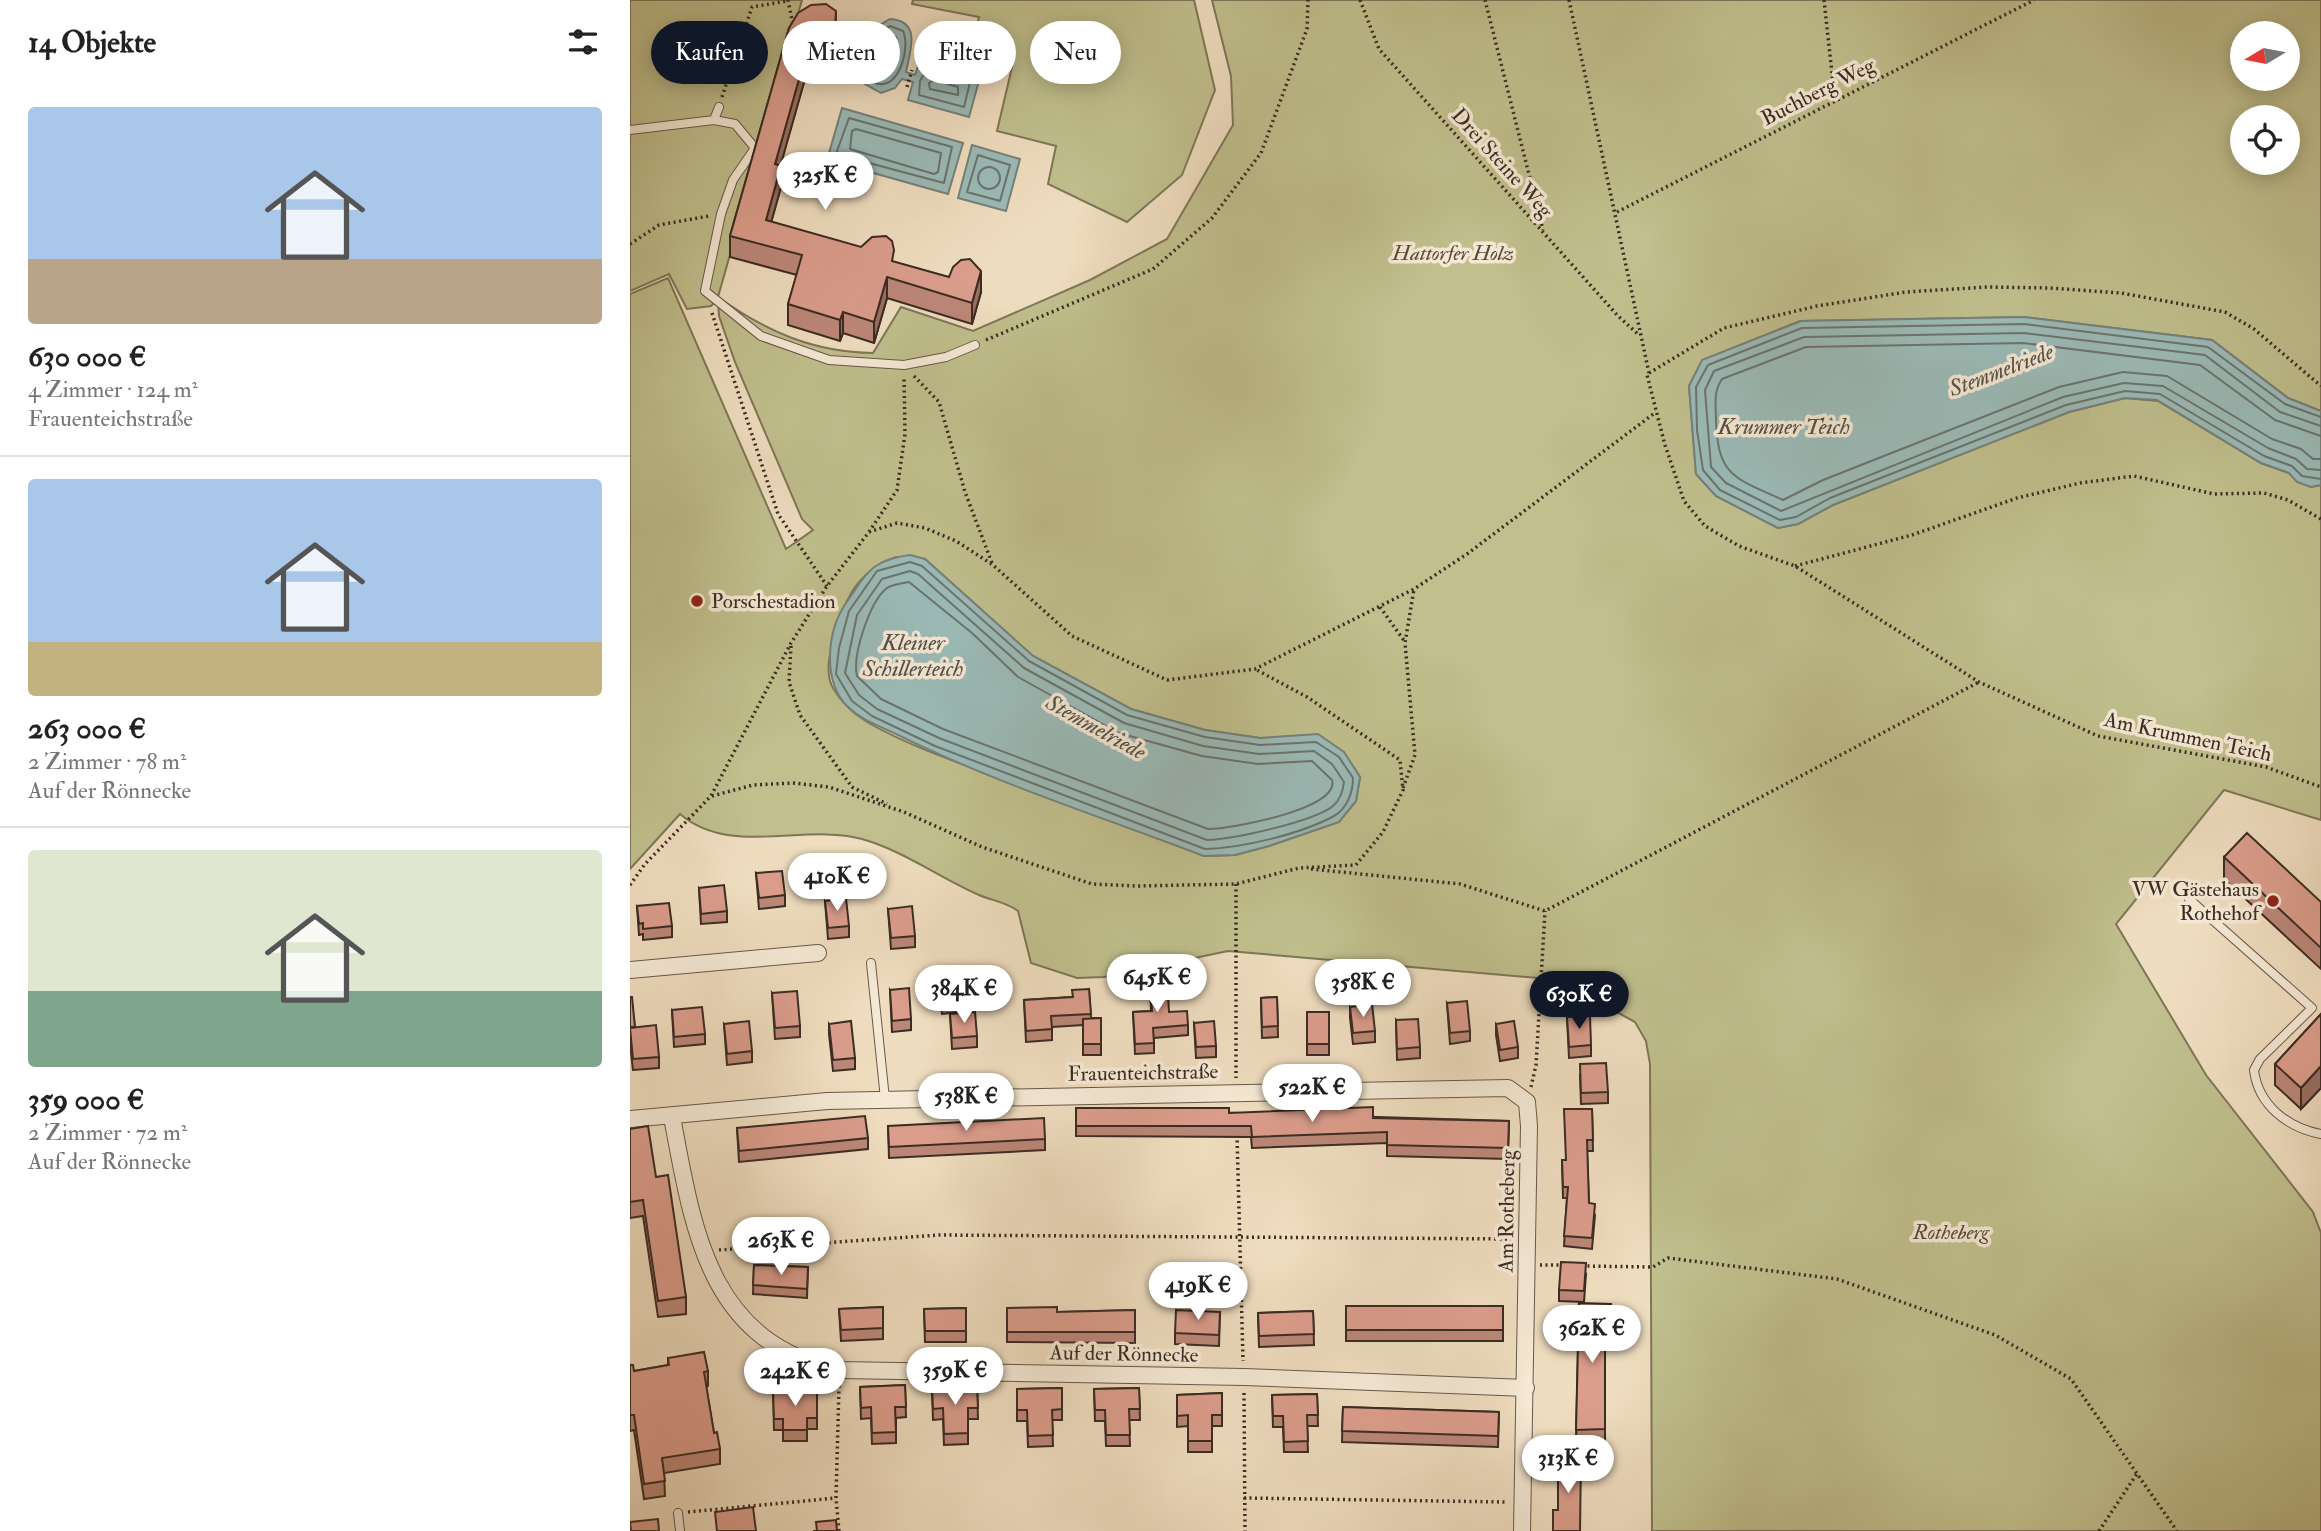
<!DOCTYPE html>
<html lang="de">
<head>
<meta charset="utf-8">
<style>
	:root { --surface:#fff; --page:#f2f2f2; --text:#222; --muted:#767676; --line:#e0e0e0; --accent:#111827 }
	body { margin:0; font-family:"IM FELL Double Pica",serif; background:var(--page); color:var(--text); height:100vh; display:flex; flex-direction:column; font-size:26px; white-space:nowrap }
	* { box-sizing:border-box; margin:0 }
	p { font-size:23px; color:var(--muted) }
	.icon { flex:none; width:38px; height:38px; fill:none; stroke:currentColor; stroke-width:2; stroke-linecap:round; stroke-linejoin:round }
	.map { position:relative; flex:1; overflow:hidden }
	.drawer { display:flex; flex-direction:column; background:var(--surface); width:630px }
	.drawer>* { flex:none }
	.guide { position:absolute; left:21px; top:21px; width:665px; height:63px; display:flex; gap:14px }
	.needle { width:46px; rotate:260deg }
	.tools { position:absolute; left:1600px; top:21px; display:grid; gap:14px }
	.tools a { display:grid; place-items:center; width:70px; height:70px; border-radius:50%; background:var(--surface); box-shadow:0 4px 18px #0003; font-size:35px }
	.price { position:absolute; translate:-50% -60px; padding:0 16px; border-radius:24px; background:#fff; color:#222; font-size:23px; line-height:46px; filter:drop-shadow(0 2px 4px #0008) }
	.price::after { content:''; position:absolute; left:50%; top:42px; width:21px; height:16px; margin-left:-10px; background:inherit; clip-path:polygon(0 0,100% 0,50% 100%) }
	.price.selected { background:var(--accent); color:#fff }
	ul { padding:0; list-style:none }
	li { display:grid; align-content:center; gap:14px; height:371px; padding:0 28px }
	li+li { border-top:2px solid var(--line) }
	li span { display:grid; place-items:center; height:217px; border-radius:7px; color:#555 }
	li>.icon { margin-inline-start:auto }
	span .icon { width:126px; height:126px; fill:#fffc; stroke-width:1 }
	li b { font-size:30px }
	h2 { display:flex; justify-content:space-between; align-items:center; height:84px; padding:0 28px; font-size:30px }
	.tag { padding:0 24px; border-radius:32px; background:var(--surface); box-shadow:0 4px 18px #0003; font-size:24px; line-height:63px }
	.tag.selected { background:var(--accent); color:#fff }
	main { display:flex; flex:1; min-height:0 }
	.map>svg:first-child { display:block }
</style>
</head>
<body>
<main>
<section class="drawer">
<h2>14 Objekte<svg class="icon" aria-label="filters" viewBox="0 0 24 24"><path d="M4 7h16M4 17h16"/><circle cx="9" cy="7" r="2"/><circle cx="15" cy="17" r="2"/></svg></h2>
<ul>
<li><span style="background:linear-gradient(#a9c7e8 70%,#b9a48a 0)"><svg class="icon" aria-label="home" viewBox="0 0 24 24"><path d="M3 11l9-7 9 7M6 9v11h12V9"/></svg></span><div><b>630 000 €</b><p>4 Zimmer · 124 m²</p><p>Frauenteichstraße</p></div></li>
<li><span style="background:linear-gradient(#a9c7e8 75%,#c2b280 0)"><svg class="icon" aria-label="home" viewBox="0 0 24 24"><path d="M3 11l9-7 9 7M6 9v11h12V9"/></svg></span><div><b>263 000 €</b><p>2 Zimmer · 78 m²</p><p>Auf der Rönnecke</p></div></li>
<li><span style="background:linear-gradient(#dfe7d0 65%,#7fa58c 0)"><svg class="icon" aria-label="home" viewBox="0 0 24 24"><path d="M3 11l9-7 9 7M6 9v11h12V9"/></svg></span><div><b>359 000 €</b><p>2 Zimmer · 72 m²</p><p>Auf der Rönnecke</p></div></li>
</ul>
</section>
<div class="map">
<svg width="1691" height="1531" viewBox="0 0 1691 1531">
	<rect width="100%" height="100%" fill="#efddbf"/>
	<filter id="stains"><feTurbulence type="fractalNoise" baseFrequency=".00286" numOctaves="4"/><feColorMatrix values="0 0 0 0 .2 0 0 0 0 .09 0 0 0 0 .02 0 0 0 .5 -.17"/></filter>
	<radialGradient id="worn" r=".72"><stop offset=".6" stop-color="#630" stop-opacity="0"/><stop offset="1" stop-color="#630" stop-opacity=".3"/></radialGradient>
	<path fill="#c0bf8d" stroke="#7e7658" stroke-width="2" fill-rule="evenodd" d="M 0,0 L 172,0 L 88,297 C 137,332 183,352 243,353 L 271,307 L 343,331 L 460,280 L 537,239 L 603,125 L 601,76 L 582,0 L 1691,0 L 1691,411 L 1658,398 L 1582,340 L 1394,317 L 1170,321 L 1073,360 L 1059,386 L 1066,474 L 1086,496 L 1148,528 L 1168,524 L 1203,505 L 1439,412 L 1495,398 L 1528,401 L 1631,463 L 1659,473 L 1668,482 L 1681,487 L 1691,485 L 1691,820 L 1594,790 L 1486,924 L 1576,1075 L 1683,1212 L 1691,1233 L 1691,1531 L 1022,1531 L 1020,1064 L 1016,1041 L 1005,1022 L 948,991 L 908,978 L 598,951 L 474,977 L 447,978 L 401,963 L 388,911 C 376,902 363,901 349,895 C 310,878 274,851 232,839 C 174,823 100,857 50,814 L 0,869 L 0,294 L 38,278 L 156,549 L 183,530 L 172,519 L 105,362 L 89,316 L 88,299 L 81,306 L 57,309 L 39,274 L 0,291 ZM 1612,33 L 1657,33 L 1657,79 L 1612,79 ZM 1612,117 L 1657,117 L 1657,163 L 1612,163 ZM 266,557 L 295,559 L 403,656 L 501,709 L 575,730 L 630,738 L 688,735 L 714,753 L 730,777 L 726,801 L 709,822 L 639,846 L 605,855 L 574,856 C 506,830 438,804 370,778 C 326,762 277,745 237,722 C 224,714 211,702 203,688 C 193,670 202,645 208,626 C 217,592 233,569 266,557 Z
		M 283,0 L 564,0 L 585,90 L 552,175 L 497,222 L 418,184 L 426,146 L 367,131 L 383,63 L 340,52 L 349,17 L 282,4 Z"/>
	<path fill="#9bbbb8" stroke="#75827c" stroke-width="2" d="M 260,19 C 292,21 280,51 276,72 L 285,75 L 290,60 L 350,77 L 339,117 L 278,100 L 283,82 L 272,79 L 265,88 L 251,93 L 235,84 L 231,73 L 243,29 Z
		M 212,108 L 333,143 L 318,194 L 197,160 Z
		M 342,145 L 390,159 L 376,211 L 328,198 Z
		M 1394,317 L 1582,340 L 1658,398 L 1691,411 L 1691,485 L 1681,487 L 1667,482 L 1659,473 L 1631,463 L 1527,400 L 1495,398 L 1439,412 L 1203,505 L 1168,524 L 1148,528 L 1086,496 L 1066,474 L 1059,386 L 1072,360 L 1171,321 Z
		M 280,555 L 295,559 L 403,656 L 501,709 L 575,730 L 630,738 L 688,734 L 714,752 L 730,777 L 726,801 L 709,822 L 639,846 L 605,855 L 574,856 C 472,817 365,783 268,735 C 250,726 232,721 217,706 C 192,680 197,631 216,603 C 237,573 241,560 280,555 Z"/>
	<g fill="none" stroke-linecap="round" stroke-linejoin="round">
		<path stroke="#6b746e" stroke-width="2" d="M 260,26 L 273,31 C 281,48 268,95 243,82 L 238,72 L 249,32 Z
			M 261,35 L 266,37 C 268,50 263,72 250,76 L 247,71 L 257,37 Z
			M 297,69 L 340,82 L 334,107 L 289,95 L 290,81 Z
			M 304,80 L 328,87 L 328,95 L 300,89 L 299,83 Z
			M 219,118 L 322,147 L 314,183 L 209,155 L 207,151 Z
			M 226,129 L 311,153 L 308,172 L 304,174 L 220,149 L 222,131 Z
			M 348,155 L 380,165 L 370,201 L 337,192 Z
			M348 178a11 11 0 1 1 22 0a11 11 0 1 1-22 0Z
			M 1691,417 L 1655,404 L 1578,347 L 1394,324 L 1172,328 L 1078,365 L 1066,387 L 1067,430 L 1073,470 L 1090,490 L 1150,520 L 1166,517 L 1200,498 L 1436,405 L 1495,391 L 1530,394 L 1634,456 L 1662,466 L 1672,476 L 1691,479
			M 1691,426 L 1650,412 L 1575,355 L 1394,333 L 1174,337 L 1084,371 L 1075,390 L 1081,467 L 1096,483 L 1151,511 L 1433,397 L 1494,383 L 1533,386 L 1638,448 L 1666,459 L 1677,469 L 1691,470
			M 1691,436 L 1645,420 L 1570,365 L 1393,343 L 1176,347 L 1092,379 C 1083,392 1086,405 1086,421 C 1088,477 1105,478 1153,500 L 1193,480 L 1429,387 L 1493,372 L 1537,376 L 1642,439 L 1671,449 L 1683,459 L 1691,459
			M 280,562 L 292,566 L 399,661 L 497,715 L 575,737 L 630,745 L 686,742 L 709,757 L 723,778 C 723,792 717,809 704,816 C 671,834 612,848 575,849 L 305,746 L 242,716 L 222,701 L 206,674 L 209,648 L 219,611 L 247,571 Z
			M 280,571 L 288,574 L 394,668 L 494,723 L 573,746 L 629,754 L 684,751 L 702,764 L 714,782 C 713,791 710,800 703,806 C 683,822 603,839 577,840 L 309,738 L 247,709 L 229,695 L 215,673 L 227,615 L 252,579 Z
			M 279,582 L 342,633 L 388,677 L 489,733 L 572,756 L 628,764 L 682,761 L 702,780 C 711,809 600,829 578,829 L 313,729 L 251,699 L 227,676 C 222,655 240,601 257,588 C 263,584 273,583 279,582 Z"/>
		<g stroke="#68584a" stroke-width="10">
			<path id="service" d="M 84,120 L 105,124 L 125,148 L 103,180 L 91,214 L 75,291 L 131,336 L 199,360 L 274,365 L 316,357 L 345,345
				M 0,130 L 84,120 L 89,107
				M 1559,899 L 1682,1008 L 1630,1059 L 1624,1070 C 1628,1105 1658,1128 1691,1134
				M 241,963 L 255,1099
				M 48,1513 L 50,1531"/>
		</g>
		<g stroke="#68584a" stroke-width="18">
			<path id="minor" d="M 0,970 L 188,953
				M 42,1117 C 63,1229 78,1343 209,1370 L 614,1377 L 896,1388
				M 0,1119 L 197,1101 L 878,1088 L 897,1102 L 899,1126 L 892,1531"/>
		</g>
		<path stroke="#3b2c23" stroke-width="3.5" stroke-dasharray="2 3.5" stroke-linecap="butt" d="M 158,0 L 163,25
			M 730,0 L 749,49 L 988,316 L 1009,335
			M 855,0 L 913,230
			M 939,0 L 1019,373 L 1017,375 L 1035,445 L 1054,501 L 1075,526 L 1109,546 L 1165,566 L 1349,682 L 1468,736 L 1636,767 L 1691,787
			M 1194,0 L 1205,101
			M 277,87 L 282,70
			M 92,97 L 122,7 L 157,1
			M 987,212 L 1404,0
			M 0,244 L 29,225 L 79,216
			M 82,313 L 148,514 L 197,586
			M 356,340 L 523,269 L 582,218 L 631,153 L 677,29 L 678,0
			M 1019,373 L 1094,328 L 1187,306 L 1276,292 L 1357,287 L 1420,288 L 1491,293 L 1595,312 L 1624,329 L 1691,386
			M 284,376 L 309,402 L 335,492 L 362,563
			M 239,532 L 267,490 L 275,434 L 274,377
			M 1165,566 L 1282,535 L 1387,498 L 1450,483 L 1504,476 L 1584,494 L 1634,493 L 1658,500 L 1691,519
			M 750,607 L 775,642
			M 161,646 L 159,682 L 170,715 L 222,787 L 257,804
			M 773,788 L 785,755 L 775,643 L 784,589
			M 82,796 L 123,785 L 163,783 L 199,787 L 274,812 L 352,847 L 462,884 L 507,886 L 606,884 L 669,868 L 726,865 L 753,832 L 773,790 L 770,760 L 677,697 L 625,669
			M 681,869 L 830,884 L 915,911 L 1349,682
			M 606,884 L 606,1078
			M 0,885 L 15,864 L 81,796 L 161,643 L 197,586 L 239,532 L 267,523 L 295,528 L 326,541 L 363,565 L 442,636 L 537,680 L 625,669 L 784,589 L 837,554 L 1026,412
			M 901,1087 L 906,1065 L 915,911
			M 607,1135 L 613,1361
			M 89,1250 L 309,1235 L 883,1239
			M 910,1265 L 934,1265
			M 952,1266 L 1023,1267 L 1038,1258 L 1207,1279 L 1365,1335 L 1441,1379 L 1547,1531
			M 209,1386 L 206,1498 L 209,1531
			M 614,1393 L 615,1531
			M 614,1498 L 876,1502
			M 58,1512 L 206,1498
			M 1469,1531 L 1508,1472"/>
		<use href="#service" stroke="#f5e9d5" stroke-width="8"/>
		<use href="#minor" stroke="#f5e9d5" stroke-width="16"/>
	</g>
	<path fill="#bc8778" stroke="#3b2c23" stroke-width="2" d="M 159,28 L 206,32 L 205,48 L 191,60 L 182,54 L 150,166 L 151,187 L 141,222 L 264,262 L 351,292 L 342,324 L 257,298 L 244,343 L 213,333 L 210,341 L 158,325 L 158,304 L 167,275 L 100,257 L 100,236 Z
		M 1594,857 L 1691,902 L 1691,969 L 1594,879 Z
		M 126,873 L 155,895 L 155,906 L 129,909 Z
		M 69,888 L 97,911 L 97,922 L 71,924 Z
		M 195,901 L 219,926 L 219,937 L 198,939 Z
		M 7,906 L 42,926 L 42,937 L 13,940 L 13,934 L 9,935 Z
		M 258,909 L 285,936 L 285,947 L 261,949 Z
		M 520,980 L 539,1012 L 558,1025 L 558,1035 L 524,1038 L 524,1053 L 505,1054 L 503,1012 L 521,1011 Z
		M 309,981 L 328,1001 L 328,1012 L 312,1014 Z
		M 459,989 L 461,1018 L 471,1018 L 471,1055 L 453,1055 L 453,1025 L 422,1027 L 422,1040 L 396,1042 L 394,1000 L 442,997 Z
		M 260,990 L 281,1019 L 281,1030 L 262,1032 Z
		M 142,993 L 170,1026 L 170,1037 L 145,1039 Z
		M 0,997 L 5,1027 L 29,1057 L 29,1068 L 3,1070 L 0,1044 Z
		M 647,997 L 648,1037 L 632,1038 L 631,998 Z
		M 817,1003 L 840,1031 L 840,1041 L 820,1044 Z
		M 720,1007 L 745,1031 L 745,1042 L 723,1044 L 720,1018 Z
		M 42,1010 L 75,1034 L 75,1044 L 44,1047 Z
		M 677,1012 L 699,1012 L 699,1055 L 677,1055 Z
		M 320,1014 L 347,1036 L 347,1047 L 322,1049 Z
		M 1691,1014 L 1691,1088 L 1671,1109 L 1645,1085 L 1645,1064 Z
		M 937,1017 L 961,1045 L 961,1056 L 939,1058 Z
		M 766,1020 L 790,1047 L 790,1058 L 767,1060 Z
		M 564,1023 L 586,1046 L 586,1057 L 566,1058 Z
		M 94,1024 L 122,1051 L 122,1062 L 97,1065 Z
		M 199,1024 L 225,1058 L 225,1069 L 203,1071 L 199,1034 Z
		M 866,1024 L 888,1047 L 888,1058 L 870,1061 L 866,1035 Z
		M 950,1075 L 978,1092 L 978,1103 L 951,1104 Z
		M 446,1108 L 879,1121 L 878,1159 L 757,1156 L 757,1143 L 622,1148 L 621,1137 L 446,1136 Z
		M 962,1109 L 963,1151 L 957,1151 L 959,1203 L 965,1215 L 962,1249 L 934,1246 L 937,1198 L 933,1198 L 932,1160 L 936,1160 Z
		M 258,1126 L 415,1139 L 415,1150 L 259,1158 Z
		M 107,1128 L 238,1138 L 238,1149 L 109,1162 Z
		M 0,1129 L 26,1177 L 56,1297 L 56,1314 L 28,1317 L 13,1216 L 0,1218 Z
		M 124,1265 L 178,1267 L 177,1298 L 123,1294 Z
		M 956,1274 L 954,1302 L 929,1301 L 929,1290 Z
		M 949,1303 L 981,1315 L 980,1345 L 975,1344 L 975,1440 L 946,1440 Z
		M 716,1306 L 873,1306 L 873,1341 L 716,1341 Z
		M 253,1307 L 253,1339 L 211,1341 L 209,1309 Z
		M 336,1308 L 336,1342 L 295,1342 L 294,1309 Z
		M 377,1308 L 427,1312 L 505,1310 L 505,1343 L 377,1342 Z
		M 683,1311 L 684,1345 L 629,1347 L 628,1313 Z
		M 590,1312 L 589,1346 L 545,1344 L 545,1333 Z
		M 38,1358 L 78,1371 L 78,1386 L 76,1387 L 84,1433 L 90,1449 L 90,1464 L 34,1473 L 35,1496 L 14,1499 L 4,1430 L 0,1431 L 0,1365 L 4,1371 L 38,1365 Z
		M 275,1385 L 276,1417 L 266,1418 L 266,1443 L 242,1444 L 241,1418 L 231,1419 L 230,1387 Z
		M 347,1386 L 348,1419 L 338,1419 L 338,1444 L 314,1445 L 313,1419 L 303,1420 L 302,1388 Z
		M 432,1388 L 432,1420 L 422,1420 L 423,1446 L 398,1447 L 397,1421 L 387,1421 L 387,1389 Z
		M 509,1388 L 510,1420 L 499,1420 L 500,1446 L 476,1446 L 475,1421 L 465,1421 L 464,1389 Z
		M 187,1389 L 187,1429 L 177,1429 L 177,1441 L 153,1441 L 153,1430 L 144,1430 L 143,1390 Z
		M 592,1393 L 592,1426 L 582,1426 L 582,1452 L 558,1452 L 558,1426 L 547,1427 L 547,1395 Z
		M 687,1394 L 688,1426 L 677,1426 L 678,1452 L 654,1452 L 653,1427 L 643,1427 L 642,1395 Z
		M 713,1407 L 869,1412 L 868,1447 L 712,1442 Z"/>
	<path fill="#996e62" stroke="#3b2c23" stroke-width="2" d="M 206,11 L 205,48 L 191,60 L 191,39 Z
		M 182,33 L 182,54 L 145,185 L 145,164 Z
		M 151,166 L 151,187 L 136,241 L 136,220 Z
		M 351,271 L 351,292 L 342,324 L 342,303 Z
		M 257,277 L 257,298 L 244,343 L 244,322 Z
		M 213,312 L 213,333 L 210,341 L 210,320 Z
		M 1691,1066 L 1691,1088 L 1671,1109 L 1671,1088 Z"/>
	<path fill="#db9d8c" stroke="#3b2c23" stroke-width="2" d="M 196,4 L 206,11 L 205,27 L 191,39 L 182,33 L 145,164 L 151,166 L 136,220 L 231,247 L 242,237 L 256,236 L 262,241 L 264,250 L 262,261 L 319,277 L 323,267 L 331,260 L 340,259 L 351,271 L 342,303 L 257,277 L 244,322 L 213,312 L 210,320 L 158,304 L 172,255 L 100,236 L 159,28 L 168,13 L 181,5 Z
		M 1617,833 L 1691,902 L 1691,948 L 1594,857 Z
		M 152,871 L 155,895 L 129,898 L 126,873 Z
		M 94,885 L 97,911 L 71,914 L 69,888 Z
		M 216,898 L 219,926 L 198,928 L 195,901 Z
		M 39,903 L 42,926 L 13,929 L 13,923 L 9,924 L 7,906 Z
		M 282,906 L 285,936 L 261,938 L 258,909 Z
		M 537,978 L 539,1012 L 557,1011 L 558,1025 L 523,1028 L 524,1043 L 505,1044 L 503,1012 L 522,1011 L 520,980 Z
		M 325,979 L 328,1001 L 312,1003 L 309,981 Z
		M 279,988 L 281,1019 L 262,1021 L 260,990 Z
		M 459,989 L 461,1014 L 421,1016 L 422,1029 L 396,1031 L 394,1000 L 443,997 L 442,990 Z
		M 167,991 L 170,1026 L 145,1028 L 142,993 Z
		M 0,997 L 2,997 L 5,1027 L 0,1027 Z
		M 647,997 L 648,1026 L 632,1027 L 631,998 Z
		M 837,1001 L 840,1031 L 820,1033 L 817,1003 Z
		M 742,1004 L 745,1031 L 723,1033 L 720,1007 Z
		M 72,1007 L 75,1034 L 44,1037 L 42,1010 Z
		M 345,1012 L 347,1036 L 322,1038 L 320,1014 Z
		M 677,1012 L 699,1012 L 699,1044 L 677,1044 Z
		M 1691,1014 L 1691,1066 L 1671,1088 L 1645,1064 Z
		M 960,1016 L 961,1045 L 939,1047 L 937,1017 Z
		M 471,1018 L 471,1044 L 453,1044 L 453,1019 Z
		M 788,1019 L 790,1047 L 767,1049 L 766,1020 Z
		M 119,1021 L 122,1051 L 97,1054 L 94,1024 Z
		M 221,1021 L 225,1058 L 203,1060 L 199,1024 Z
		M 584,1021 L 586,1046 L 566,1047 L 564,1023 Z
		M 884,1021 L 888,1047 L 870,1050 L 866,1024 Z
		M 26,1025 L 29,1057 L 3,1059 L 0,1028 Z
		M 976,1063 L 978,1092 L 951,1093 L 950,1064 Z
		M 743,1107 L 743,1118 L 879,1121 L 878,1148 L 757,1145 L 757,1132 L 622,1137 L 621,1126 L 446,1126 L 446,1108 L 599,1108 L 599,1113 Z
		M 934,1109 L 962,1109 L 963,1140 L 957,1140 L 959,1203 L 965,1204 L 962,1238 L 934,1236 L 938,1187 L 933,1187 L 932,1160 L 936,1160 Z
		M 235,1116 L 238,1138 L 109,1151 L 107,1128 Z
		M 414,1118 L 415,1139 L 259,1147 L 258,1126 Z
		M 18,1126 L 26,1177 L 38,1175 L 56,1297 L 28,1301 L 13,1200 L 0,1202 L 0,1129 Z
		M 931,1262 L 956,1263 L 954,1291 L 929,1290 Z
		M 124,1265 L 178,1267 L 177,1289 L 123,1285 Z
		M 949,1303 L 981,1304 L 980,1334 L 975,1334 L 975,1429 L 946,1430 Z
		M 716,1306 L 873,1306 L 873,1330 L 716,1330 Z
		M 253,1307 L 253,1328 L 211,1330 L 209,1309 Z
		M 427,1307 L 427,1312 L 505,1310 L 505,1332 L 377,1332 L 377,1308 Z
		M 336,1308 L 336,1331 L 295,1331 L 294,1309 Z
		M 546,1310 L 590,1312 L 589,1335 L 545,1333 Z
		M 683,1311 L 684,1334 L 629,1336 L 628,1313 Z
		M 74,1352 L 78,1371 L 74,1372 L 84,1433 L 87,1432 L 90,1449 L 32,1458 L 35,1481 L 14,1484 L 4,1415 L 0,1415 L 0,1365 L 3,1365 L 4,1371 L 39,1365 L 38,1358 Z
		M 275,1385 L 276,1407 L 265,1407 L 266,1432 L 242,1433 L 241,1407 L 231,1408 L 230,1387 Z
		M 347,1386 L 348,1408 L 338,1408 L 338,1433 L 314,1434 L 313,1408 L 303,1409 L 302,1388 Z
		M 432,1388 L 432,1409 L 422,1410 L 423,1435 L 398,1436 L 397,1410 L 387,1410 L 387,1389 Z
		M 509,1388 L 510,1409 L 499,1409 L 500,1435 L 476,1435 L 475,1410 L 465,1410 L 464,1389 Z
		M 187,1389 L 187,1418 L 177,1418 L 177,1430 L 153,1430 L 153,1419 L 144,1419 L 143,1390 Z
		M 592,1393 L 592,1415 L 582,1415 L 582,1441 L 558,1441 L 558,1415 L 547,1416 L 547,1395 Z
		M 687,1394 L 688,1415 L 677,1415 L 678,1441 L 654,1442 L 653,1416 L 643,1416 L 642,1395 Z
		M 713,1407 L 869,1412 L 868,1436 L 712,1431 Z
		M 928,1456 L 951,1456 L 950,1531 L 923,1531 L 923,1510 L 928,1510 Z
		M 123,1507 L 126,1531 L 87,1531 L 85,1512 Z
		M 28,1519 L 29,1531 L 1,1531 L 0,1522 Z
		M 206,1520 L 207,1531 L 183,1531 L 187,1531 L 186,1522 Z"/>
	<g fill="#8f2418" stroke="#f5e9d5" stroke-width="2.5">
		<circle cx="67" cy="601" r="7"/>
		<circle cx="1643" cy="901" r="7"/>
	</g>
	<g text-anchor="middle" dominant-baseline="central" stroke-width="7" stroke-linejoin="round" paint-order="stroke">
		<g font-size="21" fill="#3b2c23" stroke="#f5e9d5">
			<text transform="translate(1188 92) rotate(-27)">Buchberg Weg</text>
			<text transform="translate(872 163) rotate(48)">Drei Steine Weg</text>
			<text transform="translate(1558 737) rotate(12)">Am Krummen Teich</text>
			<text transform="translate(513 1073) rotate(-1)">Frauenteichstraße</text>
			<text transform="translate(877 1211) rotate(-89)">Am Rotheberg</text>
			<text transform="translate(494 1354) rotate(1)">Auf der Rönnecke</text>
		</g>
		<g font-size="21" font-style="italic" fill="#564938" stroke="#f5e9d5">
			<text x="823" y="253">Hattorfer Holz</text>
			<text x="1321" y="1232">Rotheberg</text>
		</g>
		<g font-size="21" fill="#3b2c23" stroke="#f5e9d5" text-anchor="start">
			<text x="81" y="601">Porschestadion</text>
			<text x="1629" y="889" text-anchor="end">VW Gästehaus<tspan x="1629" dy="24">Rothehof</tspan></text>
		</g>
		<g font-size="23" font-style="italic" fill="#535048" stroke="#f5e9d5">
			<text transform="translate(1371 370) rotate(-21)">Stemmelriede</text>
			<text x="1154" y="426">Krummer Teich</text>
			<text x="283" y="642">Kleiner<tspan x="283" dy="26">Schillerteich</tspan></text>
			<text transform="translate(466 727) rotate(29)">Stemmelriede</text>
		</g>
	</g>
	<rect width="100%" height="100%" filter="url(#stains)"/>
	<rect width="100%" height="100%" fill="url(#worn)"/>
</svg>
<div class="tools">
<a><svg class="needle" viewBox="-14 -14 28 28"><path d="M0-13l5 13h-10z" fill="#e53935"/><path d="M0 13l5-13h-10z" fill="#767676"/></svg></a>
<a><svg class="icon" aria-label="locate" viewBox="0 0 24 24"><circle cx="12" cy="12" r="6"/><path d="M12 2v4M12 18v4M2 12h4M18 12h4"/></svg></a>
</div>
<b class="price" style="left:195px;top:212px">325K €</b>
<b class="price" style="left:207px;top:913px">410K €</b>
<b class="price" style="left:527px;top:1014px">645K €</b>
<b class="price" style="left:733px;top:1019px">358K €</b>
<b class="price" style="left:334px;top:1025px">384K €</b>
<b class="price selected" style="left:949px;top:1031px">630K €</b>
<b class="price" style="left:682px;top:1124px">522K €</b>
<b class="price" style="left:336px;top:1133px">538K €</b>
<b class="price" style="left:151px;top:1277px">263K €</b>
<b class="price" style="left:568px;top:1322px">419K €</b>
<b class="price" style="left:962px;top:1365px">362K €</b>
<b class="price" style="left:325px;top:1407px">359K €</b>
<b class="price" style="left:165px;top:1408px">242K €</b>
<b class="price" style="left:938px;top:1495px">313K €</b>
<div class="guide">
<a class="tag selected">Kaufen</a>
<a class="tag">Mieten</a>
<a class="tag">Filter</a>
<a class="tag">Neu</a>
</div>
</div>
</main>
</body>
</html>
